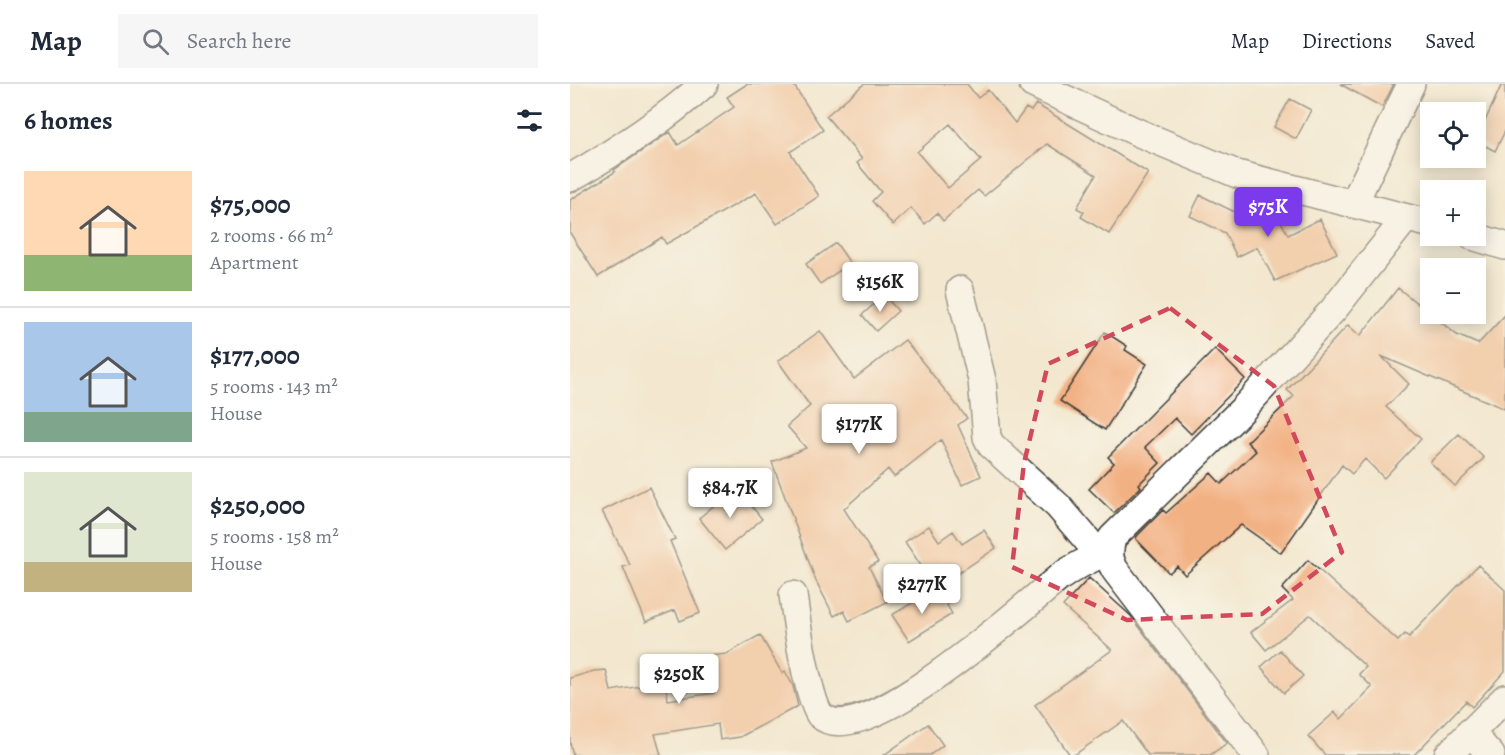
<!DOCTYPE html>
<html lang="en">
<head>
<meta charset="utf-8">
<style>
	:root { --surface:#fff; --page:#f6f6f7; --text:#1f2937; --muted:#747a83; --line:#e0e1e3; --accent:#7c3aed }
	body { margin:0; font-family:Alegreya,serif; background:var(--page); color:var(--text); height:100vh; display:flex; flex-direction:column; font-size:22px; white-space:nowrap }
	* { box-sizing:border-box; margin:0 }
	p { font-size:20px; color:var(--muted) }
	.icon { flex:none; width:33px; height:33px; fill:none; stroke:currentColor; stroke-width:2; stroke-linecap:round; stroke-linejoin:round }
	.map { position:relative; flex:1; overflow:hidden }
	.panel { display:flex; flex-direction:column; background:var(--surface); width:570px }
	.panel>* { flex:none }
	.buttons { position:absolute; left:850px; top:18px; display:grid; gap:12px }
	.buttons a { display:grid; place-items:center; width:66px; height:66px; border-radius:0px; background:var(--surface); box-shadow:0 3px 15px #0003; font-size:30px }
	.price { position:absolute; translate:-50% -51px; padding:0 14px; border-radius:6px; background:#fff; color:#222; font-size:20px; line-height:39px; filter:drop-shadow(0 2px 3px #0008) }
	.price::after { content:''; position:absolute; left:50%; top:36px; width:18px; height:14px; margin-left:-9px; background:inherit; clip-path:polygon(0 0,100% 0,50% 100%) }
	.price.selected { background:var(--accent); color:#fff }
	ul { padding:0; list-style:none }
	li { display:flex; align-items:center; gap:18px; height:150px; padding:0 24px }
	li+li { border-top:2px solid var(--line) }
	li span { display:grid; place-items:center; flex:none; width:168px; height:120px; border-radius:0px; color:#555 }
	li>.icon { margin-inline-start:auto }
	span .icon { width:72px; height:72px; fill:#fffc; stroke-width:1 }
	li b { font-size:26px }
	h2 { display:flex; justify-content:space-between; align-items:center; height:72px; padding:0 24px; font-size:26px }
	header { display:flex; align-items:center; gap:36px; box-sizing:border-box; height:84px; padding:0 30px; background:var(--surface); border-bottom:2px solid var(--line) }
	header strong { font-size:28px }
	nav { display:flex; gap:33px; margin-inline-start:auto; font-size:21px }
	.search { width:420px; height:54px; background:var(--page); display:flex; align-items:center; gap:15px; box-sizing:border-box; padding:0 21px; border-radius:0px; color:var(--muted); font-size:22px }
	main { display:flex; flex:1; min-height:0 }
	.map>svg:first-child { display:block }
</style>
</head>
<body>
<header>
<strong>Map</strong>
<div class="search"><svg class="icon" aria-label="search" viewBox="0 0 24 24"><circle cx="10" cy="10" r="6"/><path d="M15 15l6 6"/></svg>Search here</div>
<nav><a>Map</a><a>Directions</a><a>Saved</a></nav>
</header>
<main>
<section class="panel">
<h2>6 homes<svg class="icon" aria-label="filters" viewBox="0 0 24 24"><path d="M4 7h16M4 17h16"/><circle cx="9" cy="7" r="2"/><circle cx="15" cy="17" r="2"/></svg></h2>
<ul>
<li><span style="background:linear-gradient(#ffd9b3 70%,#8fb573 0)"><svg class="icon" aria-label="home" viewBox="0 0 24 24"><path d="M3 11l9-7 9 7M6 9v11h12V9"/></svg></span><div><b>$75,000</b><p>2 rooms · 66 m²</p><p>Apartment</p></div></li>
<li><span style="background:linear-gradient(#a9c7e8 75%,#7fa58c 0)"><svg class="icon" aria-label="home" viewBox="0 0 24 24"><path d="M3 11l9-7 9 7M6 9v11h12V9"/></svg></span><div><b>$177,000</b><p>5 rooms · 143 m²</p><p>House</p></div></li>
<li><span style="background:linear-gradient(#dfe7d0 75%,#c2b280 0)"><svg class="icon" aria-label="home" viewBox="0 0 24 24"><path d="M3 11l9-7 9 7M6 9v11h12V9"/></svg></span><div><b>$250,000</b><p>5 rooms · 158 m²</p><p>House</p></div></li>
</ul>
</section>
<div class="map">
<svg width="935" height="671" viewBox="0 0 935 671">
	<rect width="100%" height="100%" fill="#fdfcf7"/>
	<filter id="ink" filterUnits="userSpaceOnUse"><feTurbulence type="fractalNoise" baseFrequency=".0167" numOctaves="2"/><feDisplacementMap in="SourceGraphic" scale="12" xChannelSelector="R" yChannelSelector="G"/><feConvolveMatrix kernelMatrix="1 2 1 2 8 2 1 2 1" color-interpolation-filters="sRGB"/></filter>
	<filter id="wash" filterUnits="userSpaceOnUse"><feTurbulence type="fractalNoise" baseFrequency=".008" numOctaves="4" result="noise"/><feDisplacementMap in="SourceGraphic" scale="24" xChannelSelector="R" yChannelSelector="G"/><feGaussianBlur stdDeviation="1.35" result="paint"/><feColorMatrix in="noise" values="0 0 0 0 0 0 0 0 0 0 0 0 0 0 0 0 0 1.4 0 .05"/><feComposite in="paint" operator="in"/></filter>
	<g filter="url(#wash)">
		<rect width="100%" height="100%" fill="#f3e8cf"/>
		<g id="blocks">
			<path fill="#f2b183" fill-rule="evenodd" d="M 177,0 L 223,0 L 253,46 L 220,68 L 249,112 L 207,140 L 186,109 L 96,160 L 92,153 L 28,193 L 0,149 L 0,116 L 45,88 L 44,86 L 100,48 L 108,61 L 164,23 L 157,13 Z
				M 294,0 L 397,0 L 408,14 L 418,6 L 445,39 L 456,24 L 461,27 L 466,20 L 578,89 L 539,150 L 511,133 L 514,128 L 507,124 L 526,91 L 477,60 L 414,112 L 408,106 L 373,137 L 367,129 L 355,140 L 341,124 L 323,141 L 302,117 L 311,108 L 287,79 L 292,75 L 256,32 ZM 380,40 L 411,76 L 378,104 L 347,68 Z
				M 770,0 L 824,0 L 812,23 Z
				M 932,0 L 935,0 L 935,47 L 925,67 L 906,57 Z
				M 720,15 L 741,26 L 726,55 L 704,43 Z
				M 630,111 L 683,137 L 705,126 L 718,151 L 750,135 L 767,169 L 705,197 L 687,163 L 667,173 L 655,149 L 620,132 Z
				M 266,159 L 280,179 L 250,200 L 236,180 Z
				M 828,204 L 887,251 L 908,260 L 935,231 L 935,325 L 811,272 L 839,300 L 816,323 L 851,355 L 814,394 L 795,375 L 782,390 L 772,381 L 711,469 L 671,441 L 615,491 L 607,482 L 599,489 L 566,455 L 567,452 L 593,426 L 596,429 L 641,389 L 651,400 L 686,367 L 677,358 L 724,312 L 717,306 L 778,241 L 790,252 Z
				M 314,211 L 328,227 L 306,247 L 292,231 Z
				M 250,247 L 284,295 L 335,256 L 397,334 L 388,341 L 411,392 L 392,401 L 371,356 L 324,393 L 318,385 L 274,425 L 308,478 L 299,483 L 317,518 L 279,537 L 274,527 L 264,532 L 246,497 L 202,378 L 236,364 L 217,342 L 240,322 L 208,277 Z
				M 535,248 L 557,262 L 555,266 L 577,280 L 535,346 L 490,317 Z
				M 645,265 L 675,295 L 621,350 L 605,334 L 575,363 L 590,379 L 569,400 L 571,403 L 544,429 L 519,405 L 544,379 L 538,373 Z
				M 889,350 L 914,374 L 885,402 L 860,378 Z
				M 79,403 L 105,455 L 100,457 L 130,529 L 110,537 L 105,526 L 76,538 L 53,483 L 60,481 L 32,427 Z
				M 166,403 L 192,435 L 155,466 L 129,434 Z
				M 359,442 L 369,457 L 383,447 L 392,460 L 414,446 L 426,464 L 366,504 L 335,458 Z
				M 738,476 L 828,557 L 835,550 L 839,553 L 908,481 L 935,506 L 935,587 L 902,623 L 896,617 L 844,671 L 755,671 L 738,652 L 765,628 L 771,635 L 802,603 L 789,590 L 796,583 L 740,531 L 696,566 L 681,548 L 723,516 L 712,505 Z
				M 519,494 L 561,532 L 657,659 L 640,671 L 578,671 L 553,637 L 504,671 L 500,671 L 465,621 L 542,566 L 493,522 Z
				M 367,504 L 382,530 L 339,557 L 322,531 Z
				M 190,551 L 212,589 L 215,587 L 223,602 L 228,622 L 170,653 L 150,656 L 148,640 L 85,650 L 91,671 L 3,671 L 0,659 L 0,594 L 24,587 L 36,586 L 41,607 L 95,598 L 98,616 L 144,609 L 139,572 L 157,570 Z
				M 710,566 L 733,592 L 714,609 L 691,583 Z
				M 358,640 L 373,661 L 360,671 L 314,671 Z"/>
		</g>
	</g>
	<g filter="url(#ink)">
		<use href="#blocks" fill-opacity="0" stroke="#3c3b37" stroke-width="1.5"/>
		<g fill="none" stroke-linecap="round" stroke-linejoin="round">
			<g stroke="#3c3b37" stroke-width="30">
				<path id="street" d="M 463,0 L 569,49 L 667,90 L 861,140
					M 0,94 C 47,67 94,36 134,0
					M 784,119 L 841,0
					M 902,152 L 935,162
					M 390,206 L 412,296 L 417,353 L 421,361 L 488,422 L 530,471
					M 223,511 C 227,541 231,571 239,601 C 242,611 244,622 250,631 C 292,671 456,520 490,493 C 505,482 522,474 539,467
					M 900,648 L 921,671
					M 686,671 L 545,486 C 538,474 539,467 542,454 L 672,326 L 764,225 L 836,134
					M 878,671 L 935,614"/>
			</g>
			<use href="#street" stroke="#fff" stroke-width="27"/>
		</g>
	</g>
	<path d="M0 0H935V671H0ZM 600,224 L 704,302 L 772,468 L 692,530 L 557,536 L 442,483 L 454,379 L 478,280 Z" fill="#f3e8cf" fill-opacity=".55" fill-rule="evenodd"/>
	<path fill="none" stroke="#d1495b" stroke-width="4.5" stroke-dasharray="12 8" stroke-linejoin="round" d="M 600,224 L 704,302 L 772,468 L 692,530 L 557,536 L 442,483 L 454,379 L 478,280 Z"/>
</svg>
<div class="buttons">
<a><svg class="icon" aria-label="locate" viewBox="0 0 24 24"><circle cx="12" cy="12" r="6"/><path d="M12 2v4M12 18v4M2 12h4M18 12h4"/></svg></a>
<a>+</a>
<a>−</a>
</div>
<b class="price selected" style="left:698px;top:154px">$75K</b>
<b class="price" style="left:310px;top:229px">$156K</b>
<b class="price" style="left:289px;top:371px">$177K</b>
<b class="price" style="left:160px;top:435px">$84.7K</b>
<b class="price" style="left:352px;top:531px">$277K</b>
<b class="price" style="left:109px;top:621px">$250K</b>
</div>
</main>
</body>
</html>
